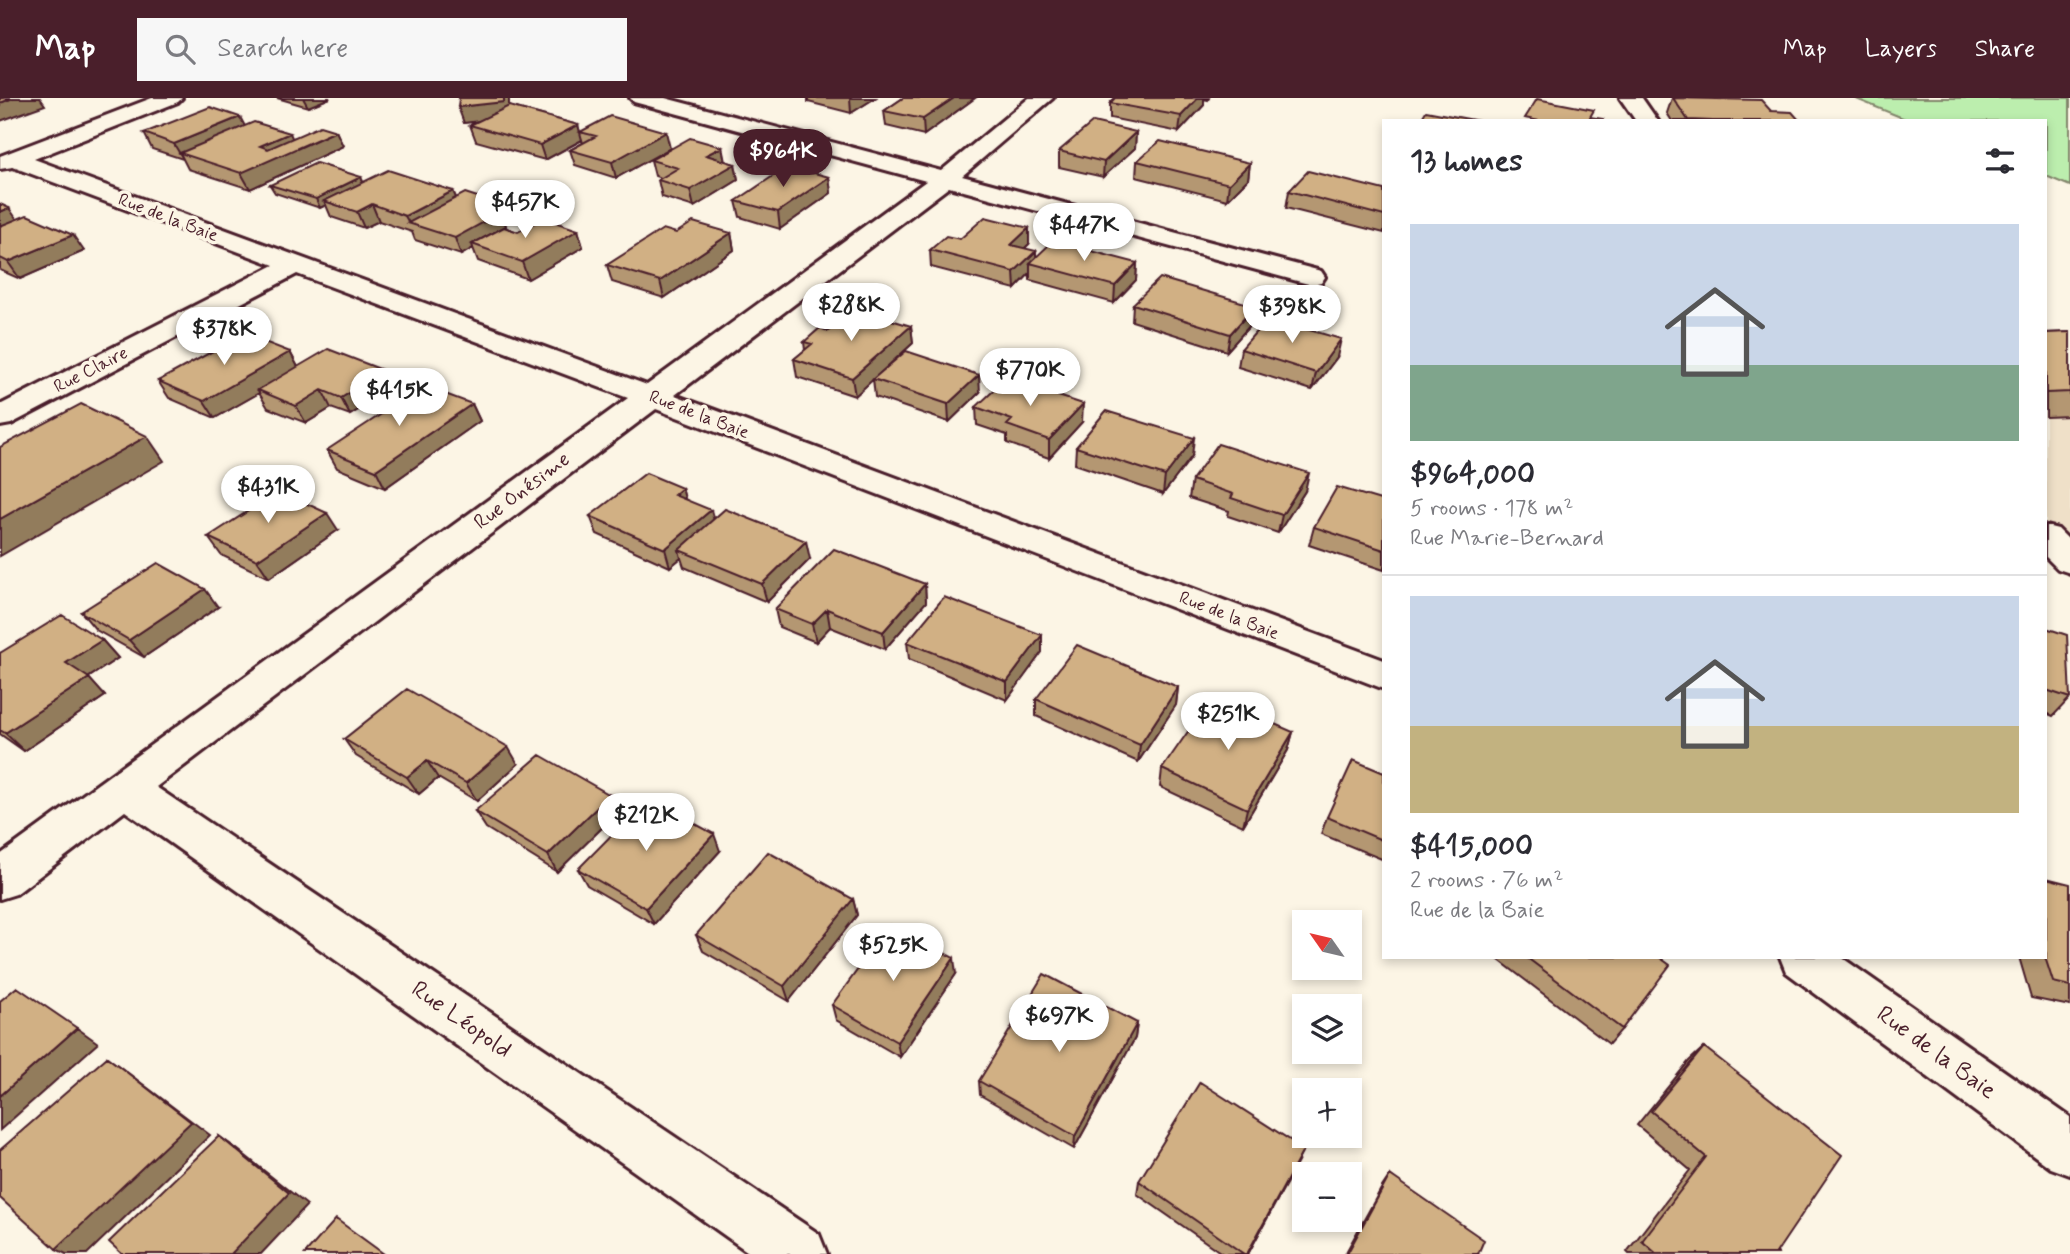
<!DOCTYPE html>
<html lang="en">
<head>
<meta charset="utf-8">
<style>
	:root { --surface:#fff; --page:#f7f7f7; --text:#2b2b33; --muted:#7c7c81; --line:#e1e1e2; --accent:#4a1f2b }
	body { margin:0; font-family:Mynerve,sans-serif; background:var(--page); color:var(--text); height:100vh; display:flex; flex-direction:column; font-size:26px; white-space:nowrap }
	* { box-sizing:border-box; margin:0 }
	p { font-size:23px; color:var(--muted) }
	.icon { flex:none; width:38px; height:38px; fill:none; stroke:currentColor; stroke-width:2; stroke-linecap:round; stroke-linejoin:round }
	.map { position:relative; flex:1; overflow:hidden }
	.drawer { position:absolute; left:1382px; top:21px; width:665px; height:840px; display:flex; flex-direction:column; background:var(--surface); border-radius:0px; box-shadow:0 4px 10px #0003 }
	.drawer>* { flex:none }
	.needle { width:46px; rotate:304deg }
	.tools { position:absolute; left:1292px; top:812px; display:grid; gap:14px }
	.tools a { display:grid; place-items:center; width:70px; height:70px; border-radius:0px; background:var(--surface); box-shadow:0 4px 10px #0003; font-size:35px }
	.price { position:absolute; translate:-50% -60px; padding:0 16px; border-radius:24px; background:#fff; color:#222; font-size:23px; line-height:46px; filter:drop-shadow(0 2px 4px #0008) }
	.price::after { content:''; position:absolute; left:50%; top:42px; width:21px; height:16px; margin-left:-10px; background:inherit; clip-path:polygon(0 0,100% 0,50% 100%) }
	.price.current { background:var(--accent); color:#fff }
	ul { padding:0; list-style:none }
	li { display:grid; align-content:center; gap:14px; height:371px; padding:0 28px }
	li+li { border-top:2px solid var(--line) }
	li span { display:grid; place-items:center; height:217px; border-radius:0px; color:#555 }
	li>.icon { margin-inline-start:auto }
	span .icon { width:126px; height:126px; fill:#fffc; stroke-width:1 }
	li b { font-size:30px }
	h2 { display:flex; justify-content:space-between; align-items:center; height:84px; padding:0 28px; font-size:30px }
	header { display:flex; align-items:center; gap:42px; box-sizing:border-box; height:98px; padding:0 35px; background:var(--accent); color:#fff }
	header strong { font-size:33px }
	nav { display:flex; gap:38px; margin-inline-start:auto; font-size:24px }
	.search { width:490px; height:63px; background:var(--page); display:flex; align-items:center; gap:18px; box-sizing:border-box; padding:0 24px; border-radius:0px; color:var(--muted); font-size:26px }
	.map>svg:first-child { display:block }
</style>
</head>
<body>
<header>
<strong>Map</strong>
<div class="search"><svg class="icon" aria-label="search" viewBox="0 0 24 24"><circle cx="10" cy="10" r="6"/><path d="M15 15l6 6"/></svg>Search here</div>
<nav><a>Map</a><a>Layers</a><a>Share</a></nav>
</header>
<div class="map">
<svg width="2070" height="1156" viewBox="0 0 2070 1156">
	<rect width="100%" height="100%" fill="#fcf5e5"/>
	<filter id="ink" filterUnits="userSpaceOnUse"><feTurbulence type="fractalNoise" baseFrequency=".0143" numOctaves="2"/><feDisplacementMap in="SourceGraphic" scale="14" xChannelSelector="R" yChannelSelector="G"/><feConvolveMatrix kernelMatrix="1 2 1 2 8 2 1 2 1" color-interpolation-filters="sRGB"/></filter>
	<g filter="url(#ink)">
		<path fill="#efe0c8" d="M 2046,235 L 2070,235 L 2070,446 L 2046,425 Z"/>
		<path fill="#bceeae" stroke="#83866c" stroke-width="2" d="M 1854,0 L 2070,0 L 2070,88 L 2046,78 L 2046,23 L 1910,23 Z"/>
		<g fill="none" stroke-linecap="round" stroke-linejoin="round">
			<g stroke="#4a1f2b" stroke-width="6">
				<path id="minor" d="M 152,0 L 182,0 L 178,4 L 34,61 L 647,287 L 926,83 L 634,4 L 630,0 L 665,0 L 941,73 L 1029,0 L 1053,0 L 962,78 L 1321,173 L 1325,179 L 1321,185 L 1312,187 L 949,89 L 675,297 L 1384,562 L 1384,591 L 656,311 L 156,689 L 819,1136 L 827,1156 L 751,1156 L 125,713 L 16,796 L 0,801 L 0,757 L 628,300 L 297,176 L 11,326 L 0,328 L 0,307 L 274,167 L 13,69 L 0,71 L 0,58 Z
					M 1780,859 L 1841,859 L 2070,1019 L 2070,1077 L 2051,1070 L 1786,874 Z"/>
			</g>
			<g stroke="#4a1f2b" stroke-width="6">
				<path id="tertiary" d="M 1620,0 L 1642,0 L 1658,23 L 1636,23 Z
					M 2046,428 L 2058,431 L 2070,443 L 2070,475 L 2058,471 L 2046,459 Z"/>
			</g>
			<use href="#minor" fill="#fcf5e5" fill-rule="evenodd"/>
			<use href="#tertiary" fill="#fcf5e5" fill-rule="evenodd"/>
		</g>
		<path fill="#b49772" stroke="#4a1f2b" stroke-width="2" d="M 277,0 L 330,0 L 308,9 Z
			M 459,0 L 509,0 L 509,8 L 578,27 L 580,34 L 670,50 L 616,80 L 575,67 L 570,52 L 583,45 L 582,42 L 545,62 L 476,43 L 470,27 L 479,23 L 464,25 Z
			M 808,0 L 875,0 L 851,15 L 808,4 Z
			M 903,0 L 975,0 L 924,37 L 886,28 L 884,13 Z
			M 1115,0 L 1209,0 L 1208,2 L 1204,1 L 1204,7 L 1179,34 L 1110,20 L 1110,5 Z
			M 1672,0 L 1771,13 L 1800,23 L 1672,23 L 1667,15 Z
			M 244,28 L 292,40 L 336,33 L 343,48 L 250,91 L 188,71 L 183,61 L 152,51 L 144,35 Z
			M 1136,34 L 1135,50 L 1103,79 L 1059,69 L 1059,53 Z
			M 722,49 L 724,63 L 735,66 L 738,82 L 694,109 L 662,99 L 658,82 L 661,80 L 655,78 L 651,62 Z
			M 1137,63 L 1250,65 L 1248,81 L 1227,102 L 1136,79 Z
			M 829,79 L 831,95 L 780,131 L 740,119 L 736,103 Z
			M 363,84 L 453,93 L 456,100 L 499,106 L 506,128 L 504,129 L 518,134 L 578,132 L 583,149 L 528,181 L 478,163 L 473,150 L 461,157 L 415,142 L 412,134 L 379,123 L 364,130 L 331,119 L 326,107 L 320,110 L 275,95 L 270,87 Z
			M 1384,92 L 1384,135 L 1286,110 L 1289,93 Z
			M 0,106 L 17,121 L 84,153 L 20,181 L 0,172 Z
			M 676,135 L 731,135 L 734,152 L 664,200 L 612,184 L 607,167 Z
			M 960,141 L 1029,146 L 1025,150 L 1036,159 L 1137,165 L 1136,182 L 1114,205 L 1030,182 L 1030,175 L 1015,191 L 931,169 L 930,152 Z
			M 1133,206 L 1255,208 L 1252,225 L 1227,253 L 1132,223 Z
			M 911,228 L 913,245 L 874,280 L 980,294 L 949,324 L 875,299 L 873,281 L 855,298 L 797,279 L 794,261 L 805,252 L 804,244 L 828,233 Z
			M 2070,234 L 2070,318 L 2046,319 L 2046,235 Z
			M 1241,251 L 1337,259 L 1312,292 L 1238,269 Z
			M 290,254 L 298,269 L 385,273 L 393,290 L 350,317 L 331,310 L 306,325 L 268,310 L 259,295 L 215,320 L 169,300 L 158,283 Z
			M 472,306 L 480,323 L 385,390 L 337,370 L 327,352 Z
			M 976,309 L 1082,324 L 1049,360 L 1007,345 L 1007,337 L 977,327 Z
			M 1076,349 L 1192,358 L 1163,396 L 1075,366 Z
			M 1192,382 L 1305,393 L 1278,435 L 1228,418 L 1229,413 L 1189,400 Z
			M 682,390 L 685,401 L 713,421 L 810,461 L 767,504 L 684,469 L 681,460 L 670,469 L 597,436 L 590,418 Z
			M 1384,403 L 1384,472 L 1309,447 L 1314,429 Z
			M 338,432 L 269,480 L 221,457 L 208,439 Z
			M 925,486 L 926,504 L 885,551 L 830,529 L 816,544 L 779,529 L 775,511 Z
			M 218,509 L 144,559 L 96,532 L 81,514 Z
			M 2046,530 L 2070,600 L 2053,618 L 2046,615 Z
			M 1042,537 L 1042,554 L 1007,602 L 909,561 L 907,544 Z
			M 102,542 L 118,560 L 88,580 L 105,598 L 24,653 L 0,636 L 0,555 Z
			M 1178,589 L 1176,607 L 1138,664 L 1036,618 L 1036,601 Z
			M 1293,634 L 1288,652 L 1243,728 L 1160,689 L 1162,671 Z
			M 344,641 L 518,666 L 477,703 L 438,680 L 419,696 L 356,658 Z
			M 1384,675 L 1384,762 L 1321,736 L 1327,719 Z
			M 610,697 L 618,714 L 557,774 L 486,730 L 475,713 Z
			M 720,753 L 654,826 L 587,787 L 578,771 Z
			M 2070,786 L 2070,908 L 2031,900 L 2019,859 L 2046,859 Z
			M 853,801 L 857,817 L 789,903 L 703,853 L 696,837 Z
			M 1495,859 L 1659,859 L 1622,931 L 1609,946 Z
			M 956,876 L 900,959 L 836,922 L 832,907 Z
			M 1137,925 L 1135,940 L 1074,1051 L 980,997 L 979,983 Z
			M 1704,949 L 1778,1156 L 1629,1156 L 1627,1154 L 1690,1072 L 1637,1027 L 1689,963 Z
			M 1298,1064 L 1248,1156 L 1223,1156 L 1137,1096 L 1139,1083 Z
			M 1390,1077 L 1478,1156 L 1345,1156 L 1382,1089 Z"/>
		<path fill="#927b5c" stroke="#4a1f2b" stroke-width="2" d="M 13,0 L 40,0 L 45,7 L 0,23 L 0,5 Z
			M 303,0 L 330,0 L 308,9 Z
			M 504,0 L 509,0 L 509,19 L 464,25 L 458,9 Z
			M 850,0 L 875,0 L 851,15 Z
			M 954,0 L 975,0 L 924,37 L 923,21 Z
			M 1198,0 L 1204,0 L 1204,7 L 1179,34 L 1181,18 Z
			M 240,19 L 248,34 L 180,55 L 183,61 L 174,46 Z
			M 578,27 L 582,42 L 545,62 L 540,47 Z
			M 336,33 L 343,48 L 250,91 L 241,75 L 260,48 L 290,35 L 297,51 Z
			M 666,34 L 670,50 L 616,80 L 612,64 Z
			M 1136,34 L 1135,50 L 1103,79 L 1104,64 Z
			M 722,49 L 725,64 L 706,57 Z
			M 1250,65 L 1248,81 L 1227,102 L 1229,86 Z
			M 735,66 L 738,82 L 694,109 L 690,92 Z
			M 361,79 L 365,88 L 324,103 L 326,107 L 320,110 L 316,101 Z
			M 829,79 L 831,95 L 780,131 L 778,114 Z
			M 453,93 L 460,109 L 409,125 L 405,118 Z
			M 372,106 L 379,123 L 364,130 L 357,114 Z
			M 499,106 L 506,128 L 472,146 L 473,150 L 461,157 L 455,140 L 493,109 Z
			M 9,110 L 20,126 L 0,135 L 0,114 Z
			M 1029,130 L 1029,146 L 1011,163 L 1011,147 Z
			M 578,132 L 583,149 L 528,181 L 522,164 Z
			M 731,135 L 734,152 L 664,200 L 660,183 Z
			M 73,137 L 84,153 L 20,181 L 8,164 Z
			M 1036,153 L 1036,166 L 1030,165 L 1030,175 L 1015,191 L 1014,174 Z
			M 1137,165 L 1136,182 L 1114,205 L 1115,188 Z
			M 1255,208 L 1252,225 L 1227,253 L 1230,236 Z
			M 911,228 L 913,245 L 855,298 L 852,280 Z
			M 1341,241 L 1337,259 L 1312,292 L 1316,275 Z
			M 290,254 L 299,271 L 258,292 L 259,295 L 215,320 L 204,303 Z
			M 385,273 L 393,290 L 350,317 L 341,300 Z
			M 979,277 L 980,294 L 949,324 L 948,306 Z
			M 322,292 L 331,310 L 306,325 L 296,308 Z
			M 472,306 L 480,323 L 385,390 L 376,372 Z
			M 1083,306 L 1082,324 L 1049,360 L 1049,342 Z
			M 147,338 L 164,363 L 0,458 L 0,421 Z
			M 1194,340 L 1192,358 L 1163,396 L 1165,378 Z
			M 1309,375 L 1305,393 L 1278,435 L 1282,417 Z
			M 682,390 L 687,408 L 674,397 Z
			M 711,412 L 716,430 L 679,452 L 681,460 L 670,469 L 665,451 Z
			M 327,415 L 338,432 L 269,480 L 257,462 Z
			M 806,443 L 810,461 L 767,504 L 762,486 Z
			M 925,486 L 926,504 L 885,551 L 883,534 Z
			M 205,491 L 218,509 L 144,559 L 129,542 Z
			M 827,511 L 830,529 L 816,544 L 812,526 Z
			M 1042,537 L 1042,554 L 1007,602 L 1007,584 Z
			M 102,542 L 118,560 L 83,583 L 66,565 Z
			M 89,580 L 105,598 L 24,653 L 5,635 Z
			M 1178,589 L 1176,607 L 1138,664 L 1140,647 Z
			M 1293,634 L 1288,652 L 1243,728 L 1247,711 Z
			M 508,649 L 518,666 L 477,703 L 466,685 Z
			M 427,663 L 438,680 L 419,696 L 407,679 Z
			M 610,697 L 618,714 L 557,774 L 548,757 Z
			M 714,736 L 720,753 L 654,826 L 646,810 Z
			M 853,801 L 857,817 L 789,903 L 784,888 Z
			M 954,860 L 956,876 L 900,959 L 897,944 Z
			M 1137,925 L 1135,940 L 1074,1051 L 1075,1038 Z
			M 77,930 L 98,945 L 0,1032 L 0,998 Z
			M 107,959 L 210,1037 L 87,1156 L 66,1156 L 56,1151 Z
			M 219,1038 L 237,1051 L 307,1107 L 261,1156 L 231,1156 Z
			M 1304,1051 L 1248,1156 L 1247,1156 Z"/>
		<path fill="#d1b084" stroke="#4a1f2b" stroke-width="2" d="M 0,0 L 13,0 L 0,5 Z
			M 459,0 L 504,0 L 504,4 L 458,9 Z
			M 903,0 L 954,0 L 923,21 L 884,13 Z
			M 1115,0 L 1198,0 L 1181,18 L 1110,5 Z
			M 1673,0 L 1761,2 L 1771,13 L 1792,14 L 1800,23 L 1713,23 L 1688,22 Z
			M 1537,1 L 1594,12 L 1590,19 L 1603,21 L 1602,23 L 1539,23 L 1525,20 Z
			M 509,8 L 578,27 L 540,47 L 470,27 Z
			M 210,9 L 240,19 L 174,46 L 144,35 Z
			M 1426,13 L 1479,23 L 1420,23 Z
			M 610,18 L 666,34 L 612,64 L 570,52 L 596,38 L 580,34 Z
			M 254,24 L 290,35 L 260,48 L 268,51 L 320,28 L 336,33 L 241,75 L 180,55 Z
			M 1093,24 L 1136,34 L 1104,64 L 1059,53 Z
			M 690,40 L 722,49 L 706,57 L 735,66 L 690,92 L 658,82 L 678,70 L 651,62 Z
			M 1160,43 L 1250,65 L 1229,86 L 1137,63 Z
			M 316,65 L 361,79 L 316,101 L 270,87 Z
			M 788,68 L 829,79 L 778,114 L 736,103 Z
			M 388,72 L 453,93 L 405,118 L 372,106 L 357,114 L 324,103 Z
			M 1308,73 L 1384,92 L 1384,118 L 1289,93 Z
			M 465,95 L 499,106 L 493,109 L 500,111 L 483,120 L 488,122 L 455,140 L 408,125 Z
			M 0,106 L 9,110 L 0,114 Z
			M 27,117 L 73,137 L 8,164 L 0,160 L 0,128 Z
			M 985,119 L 1029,130 L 1011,147 L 1036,153 L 1014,174 L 930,152 L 946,138 L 960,141 Z
			M 543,120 L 578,132 L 522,164 L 472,146 L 504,129 L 518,134 Z
			M 693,124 L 731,135 L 660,183 L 607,167 L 663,131 L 676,135 Z
			M 1053,143 L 1137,165 L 1115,188 L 1030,165 Z
			M 1160,180 L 1255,208 L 1230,236 L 1133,206 Z
			M 855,211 L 911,228 L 852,280 L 794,261 L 812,246 L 804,244 L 820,230 L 828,233 Z
			M 1268,220 L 1341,241 L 1316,275 L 1241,251 Z
			M 2070,234 L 2070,294 L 2046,295 L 2046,235 Z
			M 244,236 L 290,254 L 204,303 L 158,283 Z
			M 328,251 L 385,273 L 341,300 L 322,292 L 296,308 L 258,292 Z
			M 906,253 L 979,277 L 948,306 L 873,281 Z
			M 1006,281 L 1083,306 L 1049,342 L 1007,327 L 1012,322 L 976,309 Z
			M 424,288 L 472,306 L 376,372 L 327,352 Z
			M 81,306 L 147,338 L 0,421 L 0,349 Z
			M 1106,313 L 1194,340 L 1165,378 L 1076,349 Z
			M 1218,346 L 1309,375 L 1282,417 L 1231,400 L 1233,396 L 1192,382 Z
			M 646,375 L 682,390 L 674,397 L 711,412 L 665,451 L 590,418 Z
			M 1337,389 L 1384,403 L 1384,452 L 1314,429 Z
			M 279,393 L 327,415 L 257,462 L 208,439 Z
			M 725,411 L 806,443 L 762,486 L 679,452 Z
			M 834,451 L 925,486 L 883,534 L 827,511 L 812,526 L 775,511 Z
			M 158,465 L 205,491 L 129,542 L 81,514 Z
			M 944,499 L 1042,537 L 1007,584 L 907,544 Z
			M 62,517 L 102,542 L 66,565 L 89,580 L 5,635 L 0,632 L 0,555 Z
			M 2046,530 L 2067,537 L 2070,600 L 2046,592 Z
			M 1077,547 L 1178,589 L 1140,647 L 1036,601 Z
			M 407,591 L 508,649 L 466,685 L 427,663 L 407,679 L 344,641 Z
			M 1212,599 L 1293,634 L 1247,711 L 1162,671 Z
			M 540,657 L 610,697 L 548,757 L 475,713 Z
			M 1353,662 L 1384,675 L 1384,743 L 1327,719 Z
			M 648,700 L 714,736 L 646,810 L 578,771 Z
			M 768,754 L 853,801 L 784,888 L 696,837 Z
			M 2046,780 L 2070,786 L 2070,888 L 2053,884 L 2045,859 L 2046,859 Z
			M 890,827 L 954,860 L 897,944 L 832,907 Z
			M 1526,859 L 1659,859 L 1670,867 L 1622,931 Z
			M 1044,876 L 1137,925 L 1075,1038 L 979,983 Z
			M 17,889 L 77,930 L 0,998 L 0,903 Z
			M 1704,949 L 1842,1057 L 1776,1155 L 1778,1156 L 1657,1156 L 1642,1143 L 1706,1059 L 1651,1013 Z
			M 107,959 L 191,1024 L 56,1151 L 0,1100 L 0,1052 Z
			M 1200,984 L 1304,1051 L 1247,1156 L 1244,1156 L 1139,1083 Z
			M 219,1038 L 289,1095 L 231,1156 L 122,1156 L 109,1144 Z
			M 1390,1077 L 1484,1142 L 1478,1156 L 1347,1156 Z
			M 336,1121 L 384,1156 L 305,1156 Z"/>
	</g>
	<g text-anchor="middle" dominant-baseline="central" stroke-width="7" stroke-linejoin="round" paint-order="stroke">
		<g font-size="18" fill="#4a1f2b" stroke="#fcf5e5">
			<text transform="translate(168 120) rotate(21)">Rue de la Baie</text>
			<text transform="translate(91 272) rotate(-27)">Rue Claire</text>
			<text transform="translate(699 317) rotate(21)">Rue de la Baie</text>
			<text transform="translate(1229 518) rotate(21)">Rue de la Baie</text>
		</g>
		<g font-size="21" fill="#4a1f2b" stroke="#fcf5e5">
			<text transform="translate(522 393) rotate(-37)">Rue Onésime</text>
		</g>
		<g font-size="24" fill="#4a1f2b" stroke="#fcf5e5">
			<text transform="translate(461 922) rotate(35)">Rue Léopold</text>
			<text transform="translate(1936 955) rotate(36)">Rue de la Baie</text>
		</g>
	</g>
</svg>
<div class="tools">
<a><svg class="needle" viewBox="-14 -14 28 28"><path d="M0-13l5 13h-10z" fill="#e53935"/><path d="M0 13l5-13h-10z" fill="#7c7c81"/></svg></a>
<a><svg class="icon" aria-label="layers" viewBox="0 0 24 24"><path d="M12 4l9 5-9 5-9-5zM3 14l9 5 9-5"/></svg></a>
<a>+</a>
<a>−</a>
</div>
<b class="price current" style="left:783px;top:91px">$964K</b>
<b class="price" style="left:525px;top:142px">$457K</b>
<b class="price" style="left:1084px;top:165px">$447K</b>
<b class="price" style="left:851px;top:245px">$288K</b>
<b class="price" style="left:1292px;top:247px">$398K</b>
<b class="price" style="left:224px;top:269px">$378K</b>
<b class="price" style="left:1030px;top:310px">$770K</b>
<b class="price" style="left:399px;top:330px">$415K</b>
<b class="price" style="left:268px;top:427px">$431K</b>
<b class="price" style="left:1228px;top:654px">$251K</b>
<b class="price" style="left:646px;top:755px">$212K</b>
<b class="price" style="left:893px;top:885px">$525K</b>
<b class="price" style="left:1059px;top:956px">$697K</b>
<section class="drawer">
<h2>13 homes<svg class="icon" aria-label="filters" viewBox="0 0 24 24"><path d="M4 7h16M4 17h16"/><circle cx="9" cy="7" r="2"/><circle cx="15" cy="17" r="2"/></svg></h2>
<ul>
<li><span style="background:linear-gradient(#c9d6e8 65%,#7fa58c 0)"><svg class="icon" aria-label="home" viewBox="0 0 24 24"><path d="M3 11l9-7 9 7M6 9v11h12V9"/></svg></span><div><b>$964,000</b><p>5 rooms · 178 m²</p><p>Rue Marie-Bernard</p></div></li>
<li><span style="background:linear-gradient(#c9d6e8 60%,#c2b280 0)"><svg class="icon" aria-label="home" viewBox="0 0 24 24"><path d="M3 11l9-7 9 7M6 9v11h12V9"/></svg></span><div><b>$415,000</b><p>2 rooms · 76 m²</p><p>Rue de la Baie</p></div></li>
</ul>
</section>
</div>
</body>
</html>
